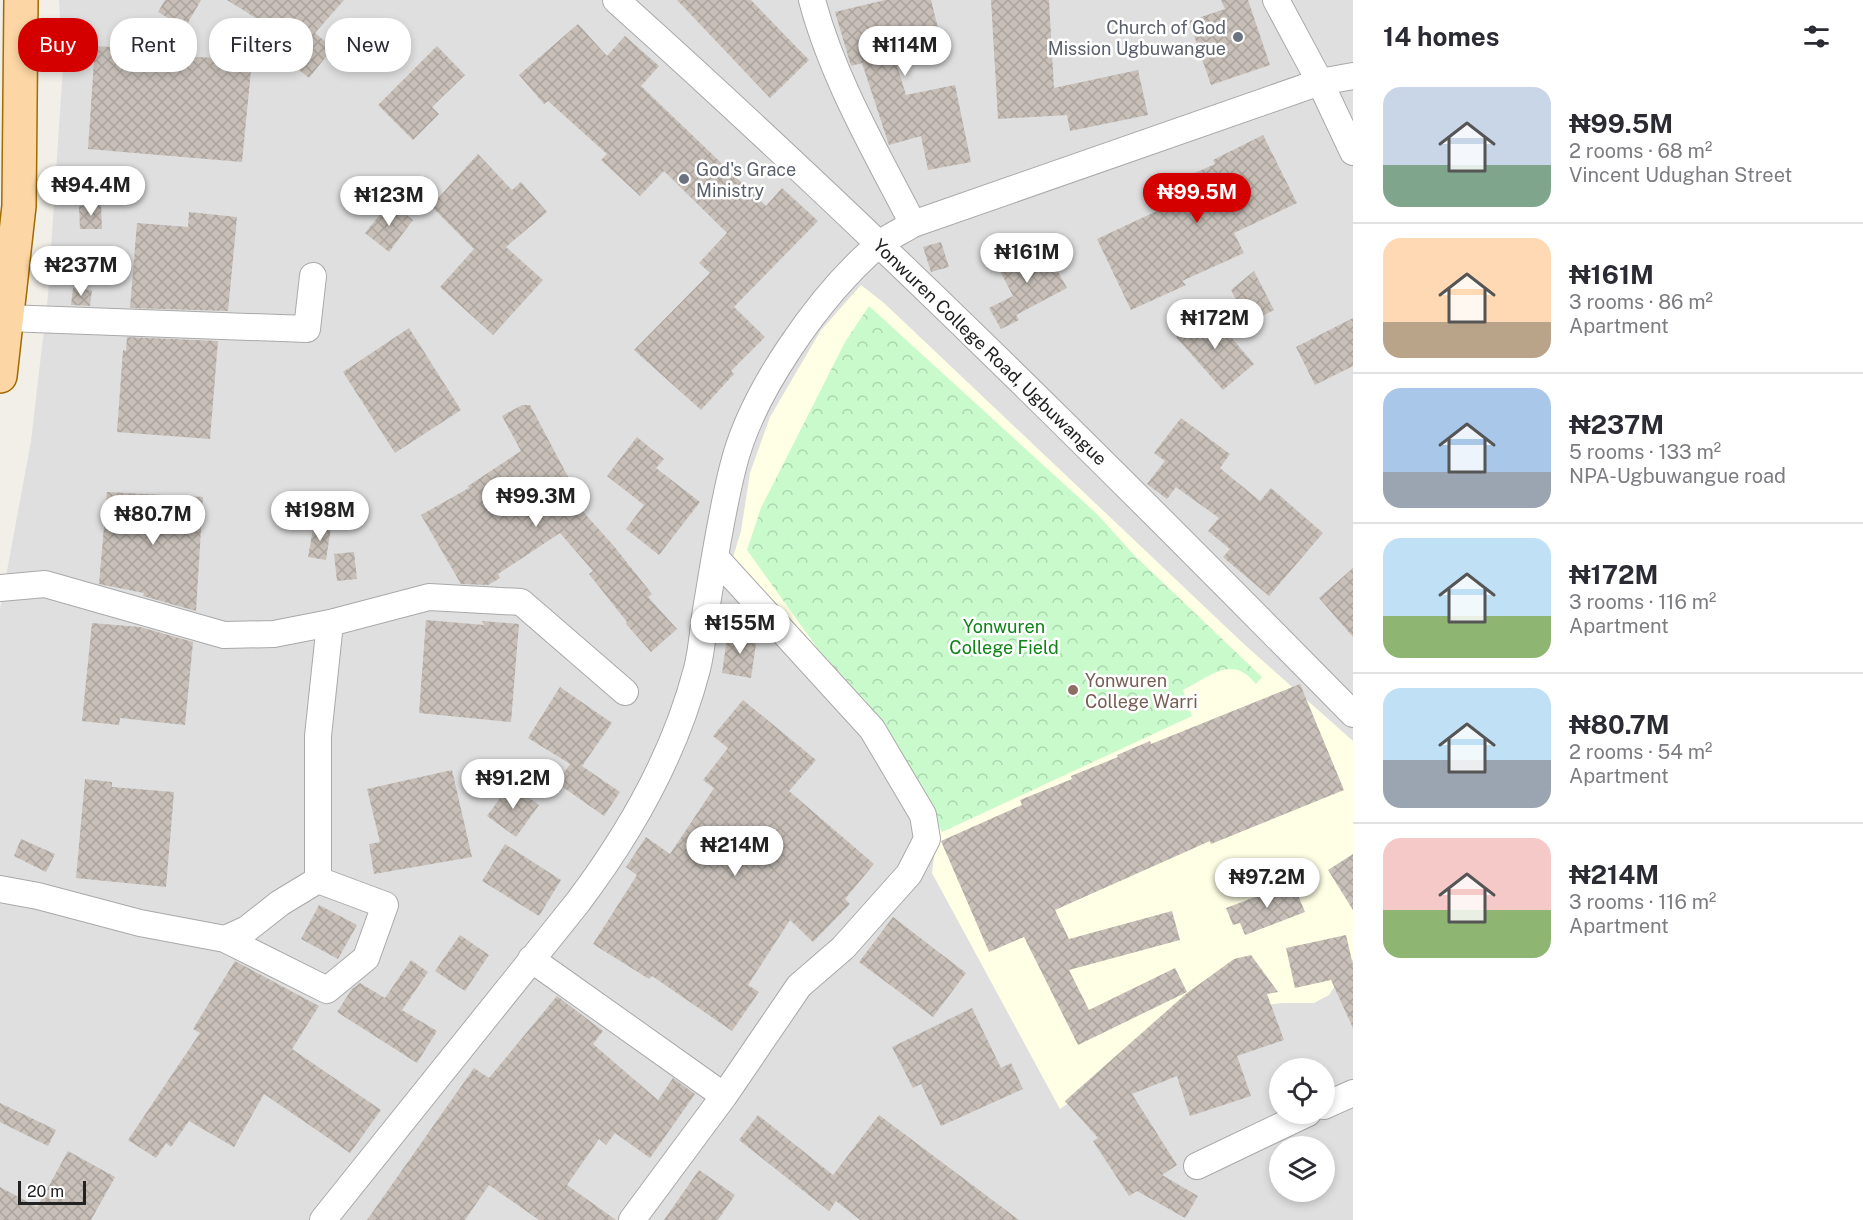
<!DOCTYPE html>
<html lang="en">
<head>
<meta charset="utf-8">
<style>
	:root { --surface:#fff; --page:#f2f2f3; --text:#2b2b33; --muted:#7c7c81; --line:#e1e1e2; --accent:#d40000 }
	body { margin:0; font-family:"Public Sans",sans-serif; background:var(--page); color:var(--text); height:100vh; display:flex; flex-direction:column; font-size:22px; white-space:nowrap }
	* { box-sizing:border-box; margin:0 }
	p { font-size:20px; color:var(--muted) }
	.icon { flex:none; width:33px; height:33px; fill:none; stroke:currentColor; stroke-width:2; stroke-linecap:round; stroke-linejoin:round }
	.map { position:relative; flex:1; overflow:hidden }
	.side { display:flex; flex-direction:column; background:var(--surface); width:510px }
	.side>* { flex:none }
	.top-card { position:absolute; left:18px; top:18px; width:570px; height:54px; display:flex; gap:12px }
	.controls { position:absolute; left:1269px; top:1058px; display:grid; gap:12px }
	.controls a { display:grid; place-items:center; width:66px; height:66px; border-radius:50%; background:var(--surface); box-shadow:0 3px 9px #0003; font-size:30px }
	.scale { position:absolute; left:18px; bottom:15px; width:68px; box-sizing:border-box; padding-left:6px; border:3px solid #222; border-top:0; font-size:16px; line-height:21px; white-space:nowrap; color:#222; -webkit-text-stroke:4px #fff; paint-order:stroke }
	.price { position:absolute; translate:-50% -51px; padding:0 14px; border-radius:21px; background:#fff; color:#222; font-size:20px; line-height:39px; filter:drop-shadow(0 2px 3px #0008) }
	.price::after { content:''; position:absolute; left:50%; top:36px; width:18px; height:14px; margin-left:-9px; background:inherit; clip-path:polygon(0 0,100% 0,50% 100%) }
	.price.active { background:var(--accent); color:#fff }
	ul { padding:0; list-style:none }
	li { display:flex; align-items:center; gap:18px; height:150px; padding:0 30px }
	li+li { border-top:2px solid var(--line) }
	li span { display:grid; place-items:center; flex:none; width:168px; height:120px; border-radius:18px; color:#555 }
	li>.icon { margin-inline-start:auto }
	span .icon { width:72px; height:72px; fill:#fffc; stroke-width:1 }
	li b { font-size:26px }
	h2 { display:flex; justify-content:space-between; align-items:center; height:72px; padding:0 30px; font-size:26px }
	.pill { padding:0 21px; border-radius:24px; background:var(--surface); box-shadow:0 3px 9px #0003; font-size:21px; line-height:54px }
	.pill.active { background:var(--accent); color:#fff }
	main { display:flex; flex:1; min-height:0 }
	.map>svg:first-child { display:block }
</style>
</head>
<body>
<main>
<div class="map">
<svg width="1353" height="1220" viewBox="0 0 1353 1220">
	<defs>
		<pattern id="park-crowns" width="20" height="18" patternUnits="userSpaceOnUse" patternTransform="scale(1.5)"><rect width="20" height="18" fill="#c8facc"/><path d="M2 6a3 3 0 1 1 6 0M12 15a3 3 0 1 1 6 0" fill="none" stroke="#acd6af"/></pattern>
		<pattern id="building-cross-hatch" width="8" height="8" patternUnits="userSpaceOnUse" patternTransform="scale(1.5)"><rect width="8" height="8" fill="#c7bfb8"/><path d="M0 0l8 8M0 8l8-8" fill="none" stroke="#aba49e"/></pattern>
	</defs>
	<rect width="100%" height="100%" fill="#f2efe9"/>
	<path fill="#e0dfdf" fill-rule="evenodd" d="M 59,0 L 1353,0 L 1353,1220 L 0,1220 L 0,609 L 31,441 L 48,295 L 63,66 ZM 1280,1068 L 1324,1068 L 1324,1113 L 1280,1113 ZM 1280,1146 L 1324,1146 L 1324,1191 L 1280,1191 Z"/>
	<path fill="#ffffe5" d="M 861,285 L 884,303 L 1246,646 L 1353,741 L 1353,959 L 1329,995 L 1314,1003 L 1282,1003 L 1249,1007 L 1126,1061 L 1060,1109 L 932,873 L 934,857 L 921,799 L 829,670 L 733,557 L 741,531 L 750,473 L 770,417 L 821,330 Z"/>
	<path fill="url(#park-crowns)" d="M 869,306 L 1098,515 L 1134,555 L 1262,677 L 1256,684 C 1232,654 1211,676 1183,690 L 1192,716 L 942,832 L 866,701 L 831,667 L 747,550 L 761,508 L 845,342 Z"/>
	<path fill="url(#building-cross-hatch)" d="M 165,0 L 201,0 L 185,28 L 158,12 Z
		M 227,0 L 344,0 L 315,33 L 333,48 L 309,78 L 252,32 L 261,21 Z
		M 677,0 L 751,0 L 809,60 L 770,98 Z
		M 885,0 L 931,0 L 942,44 L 894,56 L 906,95 L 955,85 L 971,162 L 928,170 L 921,136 L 889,145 L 862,63 L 851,66 L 835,12 Z
		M 991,0 L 1049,0 L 1054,88 L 1138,70 L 1148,115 L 1070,131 L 1067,115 L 998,119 Z
		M 1221,0 L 1248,0 L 1270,65 L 1211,85 L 1189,21 L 1225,9 Z
		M 578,24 L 607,56 L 625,36 L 659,66 L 641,86 L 766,206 L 782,188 L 818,221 L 734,307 L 765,337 L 731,371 L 734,374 L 701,410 L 634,350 L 710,273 L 699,263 L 727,233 L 664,171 L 640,196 L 601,160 L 607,154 L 548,101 L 544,104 L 519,75 Z
		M 95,46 L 143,49 L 143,54 L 252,60 L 242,162 L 88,149 Z
		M 437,46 L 465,75 L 432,107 L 439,114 L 413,140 L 378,105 Z
		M 1263,135 L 1297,203 L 1234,233 L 1244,253 L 1182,281 L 1186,285 L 1131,310 L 1097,239 L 1176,202 L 1168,185 L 1215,164 L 1213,160 Z
		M 478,154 L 512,190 L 521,182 L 547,212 L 506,247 L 543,280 L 493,335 L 440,287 L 474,249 L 431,206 Z
		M 390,202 L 413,220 L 389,252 L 365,233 Z
		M 101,205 L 102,229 L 80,229 L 79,206 Z
		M 189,212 L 237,217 L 228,311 L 130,308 L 137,223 L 188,227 Z
		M 941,242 L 949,267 L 931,272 L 923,247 Z
		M 1043,244 L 1067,288 L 1016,315 L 1019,320 L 1001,329 L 989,308 L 1013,296 L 998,267 Z
		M 1254,271 L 1274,310 L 1248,323 L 1231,290 Z
		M 73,288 L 92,290 L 90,306 L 71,305 Z
		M 1204,314 L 1211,314 L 1254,364 L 1223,390 L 1176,337 Z
		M 1353,318 L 1353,366 L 1315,385 L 1296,347 Z
		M 409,328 L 461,410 L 395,453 L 343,372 Z
		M 127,337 L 218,341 L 210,439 L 117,432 L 123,350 L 126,351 Z
		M 522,405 L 530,405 L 575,490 L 567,494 L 613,545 L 652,594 L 648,597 L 677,629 L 651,652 L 626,624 L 627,622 L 589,574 L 593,571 L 560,533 L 498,574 L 500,578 L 488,585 L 461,584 L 421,515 L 469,488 L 468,486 L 521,451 L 502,416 Z
		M 1181,418 L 1230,454 L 1220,468 L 1260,501 L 1271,488 L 1323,533 L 1269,596 L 1223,557 L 1230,549 L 1208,531 L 1219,518 L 1176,487 L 1167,499 L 1147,484 L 1165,461 L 1154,453 Z
		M 637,437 L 664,459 L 656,468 L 700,502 L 659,555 L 626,529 L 644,505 L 607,476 Z
		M 107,492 L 203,497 L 196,611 L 143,596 L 144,593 L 99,584 Z
		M 314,524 L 331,527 L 326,560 L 308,557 Z
		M 354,552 L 357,579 L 337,581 L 334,554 Z
		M 1353,568 L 1353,637 L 1319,598 Z
		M 426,620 L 484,625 L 482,621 L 519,624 L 511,722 L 419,713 Z
		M 92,623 L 140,627 L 193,642 L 185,725 L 120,718 L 119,725 L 82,721 Z
		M 728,632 L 757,637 L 751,678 L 722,673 Z
		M 1300,684 L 1344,790 L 1211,844 L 1210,841 L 1055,910 L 1069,939 L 1172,911 L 1180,940 L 1069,970 L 1089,1010 L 1175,968 L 1187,992 L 1078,1045 L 1024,937 L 989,952 L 941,841 L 1022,805 L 1020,800 L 1072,779 L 1071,776 L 1118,757 L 1117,755 L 1150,741 L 1151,744 Z
		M 560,687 L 612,723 L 582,766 L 620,792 L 604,816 L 557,783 L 570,764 L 528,738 Z
		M 743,700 L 816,760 L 789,791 L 874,864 L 845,899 L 850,904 L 813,942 L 790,920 L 748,985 L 759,992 L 732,1031 L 652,976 L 649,979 L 593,944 L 637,875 L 626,867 L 646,837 L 670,854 L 714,788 L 703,780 L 728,748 L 713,736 Z
		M 452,770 L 472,857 L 374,874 L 369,844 L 380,842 L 367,789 Z
		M 85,779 L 112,782 L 112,787 L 174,792 L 166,887 L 76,878 Z
		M 510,784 L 539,805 L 516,837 L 487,816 Z
		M 21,839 L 55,854 L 46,872 L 14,856 Z
		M 505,844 L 561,880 L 539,916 L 482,881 Z
		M 1353,854 L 1353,910 L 1328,870 Z
		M 1293,883 L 1305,912 L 1245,935 L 1240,923 L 1233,925 L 1226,908 Z
		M 319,905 L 357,925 L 338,959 L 301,939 Z
		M 893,917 L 966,973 L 933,1017 L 859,962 Z
		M 460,935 L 489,955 L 465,991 L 435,971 Z
		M 1346,935 L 1353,965 L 1353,1028 L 1331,980 L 1295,988 L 1286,948 Z
		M 1251,955 L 1278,992 L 1267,994 L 1284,1040 L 1237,1056 L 1251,1096 L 1190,1116 L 1177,1076 L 1132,1094 L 1177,1165 L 1162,1175 L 1198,1196 L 1185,1218 L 1137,1191 L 1129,1196 L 1093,1141 L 1098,1138 L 1065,1101 L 1187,993 L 1234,959 Z
		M 411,960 L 428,972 L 402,1010 L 437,1031 L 417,1063 L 337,1012 L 352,989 L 360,983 L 385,998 Z
		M 235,961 L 319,1006 L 292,1049 L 381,1110 L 350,1153 L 264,1094 L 234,1147 L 189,1121 L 171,1147 L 166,1143 L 156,1158 L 128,1140 L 200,1033 L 193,1029 Z
		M 557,996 L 603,1031 L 593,1044 L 658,1100 L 673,1078 L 695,1094 L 650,1158 L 615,1133 L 606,1145 L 599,1139 L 567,1185 L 616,1220 L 539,1220 L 489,1185 L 465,1220 L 367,1220 L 474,1068 L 489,1078 Z
		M 972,1008 L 1001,1068 L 1011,1063 L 1023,1089 L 941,1126 L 921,1084 L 913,1088 L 892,1047 Z
		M 0,1103 L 56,1130 L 48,1146 L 0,1122 Z
		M 758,1115 L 833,1175 L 879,1115 L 1019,1220 L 860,1220 L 836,1201 L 829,1211 L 739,1140 Z
		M 68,1151 L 115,1177 L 91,1220 L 0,1220 L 0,1187 L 37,1207 Z
		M 699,1170 L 735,1195 L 718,1220 L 664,1220 Z"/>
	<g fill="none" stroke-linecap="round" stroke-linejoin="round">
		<g stroke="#a9a9a9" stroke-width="28">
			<path id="minor" d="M 616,0 C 871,229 1113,470 1353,714
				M 812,0 C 833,79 876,152 913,224
				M 1276,0 L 1320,82 L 1353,152
				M 6,318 L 307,329 L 313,276
				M 0,588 L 45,584 L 224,635 L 274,634 L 330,623 L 429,597 L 521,602 L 625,692
				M 0,889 L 38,896 L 140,923 L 225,939 L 247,929 L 280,903 L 318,880
				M 225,939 L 327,990 L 366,958 L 385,905 L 318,880 L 318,736 L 330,623
				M 531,959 L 724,1096
				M 1324,1106 L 1353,1093
				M 1197,1166 L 1308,1113
				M 323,1220 L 578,902 C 630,833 675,754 697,669 C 702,650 703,629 706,610 C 714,563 721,514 733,467 C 751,392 820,295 878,245 C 888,237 902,231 913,224 L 1320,82 L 1353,76
				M 632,1220 L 724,1096 L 799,986 L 843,948 L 909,874 L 927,839 L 923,815 L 872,729 L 715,557"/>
		</g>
		<g stroke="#a06b00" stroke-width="36">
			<path id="primary" d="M 0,376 L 19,206 L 21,0"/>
		</g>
		<use href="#minor" stroke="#fff" stroke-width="26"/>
		<use href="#primary" stroke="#fcd6a4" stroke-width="33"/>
	</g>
	<g fill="#6b7280" stroke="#fff" stroke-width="2">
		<circle cx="1238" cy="37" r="6"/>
		<circle cx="684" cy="179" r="6"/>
	</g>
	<circle fill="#8d6e63" stroke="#fff" stroke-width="2" cx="1073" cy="690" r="6"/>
	<g text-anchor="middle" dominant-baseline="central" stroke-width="5" stroke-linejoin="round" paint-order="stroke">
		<g font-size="18" fill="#5b616d" stroke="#fff" text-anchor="end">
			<text x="1226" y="27">Church of God<tspan x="1226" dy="21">Mission Ugbuwangue</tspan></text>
			<text x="696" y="169" text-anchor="start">God's Grace<tspan x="696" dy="21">Ministry</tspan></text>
		</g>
		<g font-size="18" fill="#222" stroke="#fff">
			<text transform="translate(990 352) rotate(44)">Yonwuren College Road, Ugbuwangue</text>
		</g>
		<g font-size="18" fill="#0c8416" stroke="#fff">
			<text x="1004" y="626">Yonwuren<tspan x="1004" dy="21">College Field</tspan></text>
		</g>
		<g font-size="18" fill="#785e54" stroke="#fff" text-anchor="start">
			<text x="1085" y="680">Yonwuren<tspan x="1085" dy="21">College Warri</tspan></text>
		</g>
	</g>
</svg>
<div class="controls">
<a><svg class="icon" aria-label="locate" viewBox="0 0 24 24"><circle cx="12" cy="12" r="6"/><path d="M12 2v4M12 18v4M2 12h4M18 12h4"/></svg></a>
<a><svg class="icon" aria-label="layers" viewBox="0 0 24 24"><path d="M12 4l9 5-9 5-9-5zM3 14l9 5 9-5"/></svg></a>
</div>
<div class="scale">20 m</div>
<b class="price" style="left:905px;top:77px">₦114M</b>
<b class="price" style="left:91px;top:217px">₦94.4M</b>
<b class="price active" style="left:1197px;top:224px">₦99.5M</b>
<b class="price" style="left:389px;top:227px">₦123M</b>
<b class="price" style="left:1027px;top:284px">₦161M</b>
<b class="price" style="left:81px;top:297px">₦237M</b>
<b class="price" style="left:1215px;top:350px">₦172M</b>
<b class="price" style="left:536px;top:528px">₦99.3M</b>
<b class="price" style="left:320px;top:542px">₦198M</b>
<b class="price" style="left:153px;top:546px">₦80.7M</b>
<b class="price" style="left:740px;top:655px">₦155M</b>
<b class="price" style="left:513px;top:810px">₦91.2M</b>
<b class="price" style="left:735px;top:877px">₦214M</b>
<b class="price" style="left:1267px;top:909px">₦97.2M</b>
<div class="top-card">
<a class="pill active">Buy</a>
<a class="pill">Rent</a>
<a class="pill">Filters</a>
<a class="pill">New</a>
</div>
</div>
<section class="side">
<h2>14 homes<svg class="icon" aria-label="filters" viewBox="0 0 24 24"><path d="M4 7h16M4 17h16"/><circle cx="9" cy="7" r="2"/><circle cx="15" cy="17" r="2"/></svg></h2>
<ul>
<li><span style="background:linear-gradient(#c9d6e8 65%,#7fa58c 0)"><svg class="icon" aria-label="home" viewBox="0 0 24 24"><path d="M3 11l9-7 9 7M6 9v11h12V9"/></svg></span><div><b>₦99.5M</b><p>2 rooms · 68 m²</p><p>Vincent Udughan Street</p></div></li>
<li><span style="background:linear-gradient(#ffd9b3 70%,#b9a48a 0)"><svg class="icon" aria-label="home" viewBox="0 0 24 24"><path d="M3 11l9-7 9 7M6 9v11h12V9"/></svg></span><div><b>₦161M</b><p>3 rooms · 86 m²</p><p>Apartment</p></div></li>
<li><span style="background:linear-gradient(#a9c7e8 70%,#9aa5b1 0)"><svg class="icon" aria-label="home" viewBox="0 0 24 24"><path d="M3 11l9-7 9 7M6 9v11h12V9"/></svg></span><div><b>₦237M</b><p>5 rooms · 133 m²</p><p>NPA-Ugbuwangue road</p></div></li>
<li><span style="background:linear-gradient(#bfe0f5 65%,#8fb573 0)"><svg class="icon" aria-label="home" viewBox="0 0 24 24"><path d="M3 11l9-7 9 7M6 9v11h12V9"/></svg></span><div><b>₦172M</b><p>3 rooms · 116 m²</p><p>Apartment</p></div></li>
<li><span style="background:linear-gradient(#bfe0f5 60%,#9aa5b1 0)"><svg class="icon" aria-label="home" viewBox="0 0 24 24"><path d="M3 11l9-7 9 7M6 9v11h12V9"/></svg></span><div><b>₦80.7M</b><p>2 rooms · 54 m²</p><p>Apartment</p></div></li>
<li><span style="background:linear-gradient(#f6c9c9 60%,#8fb573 0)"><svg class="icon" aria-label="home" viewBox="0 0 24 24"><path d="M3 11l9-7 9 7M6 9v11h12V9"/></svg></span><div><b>₦214M</b><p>3 rooms · 116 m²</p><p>Apartment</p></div></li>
</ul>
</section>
</main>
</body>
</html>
